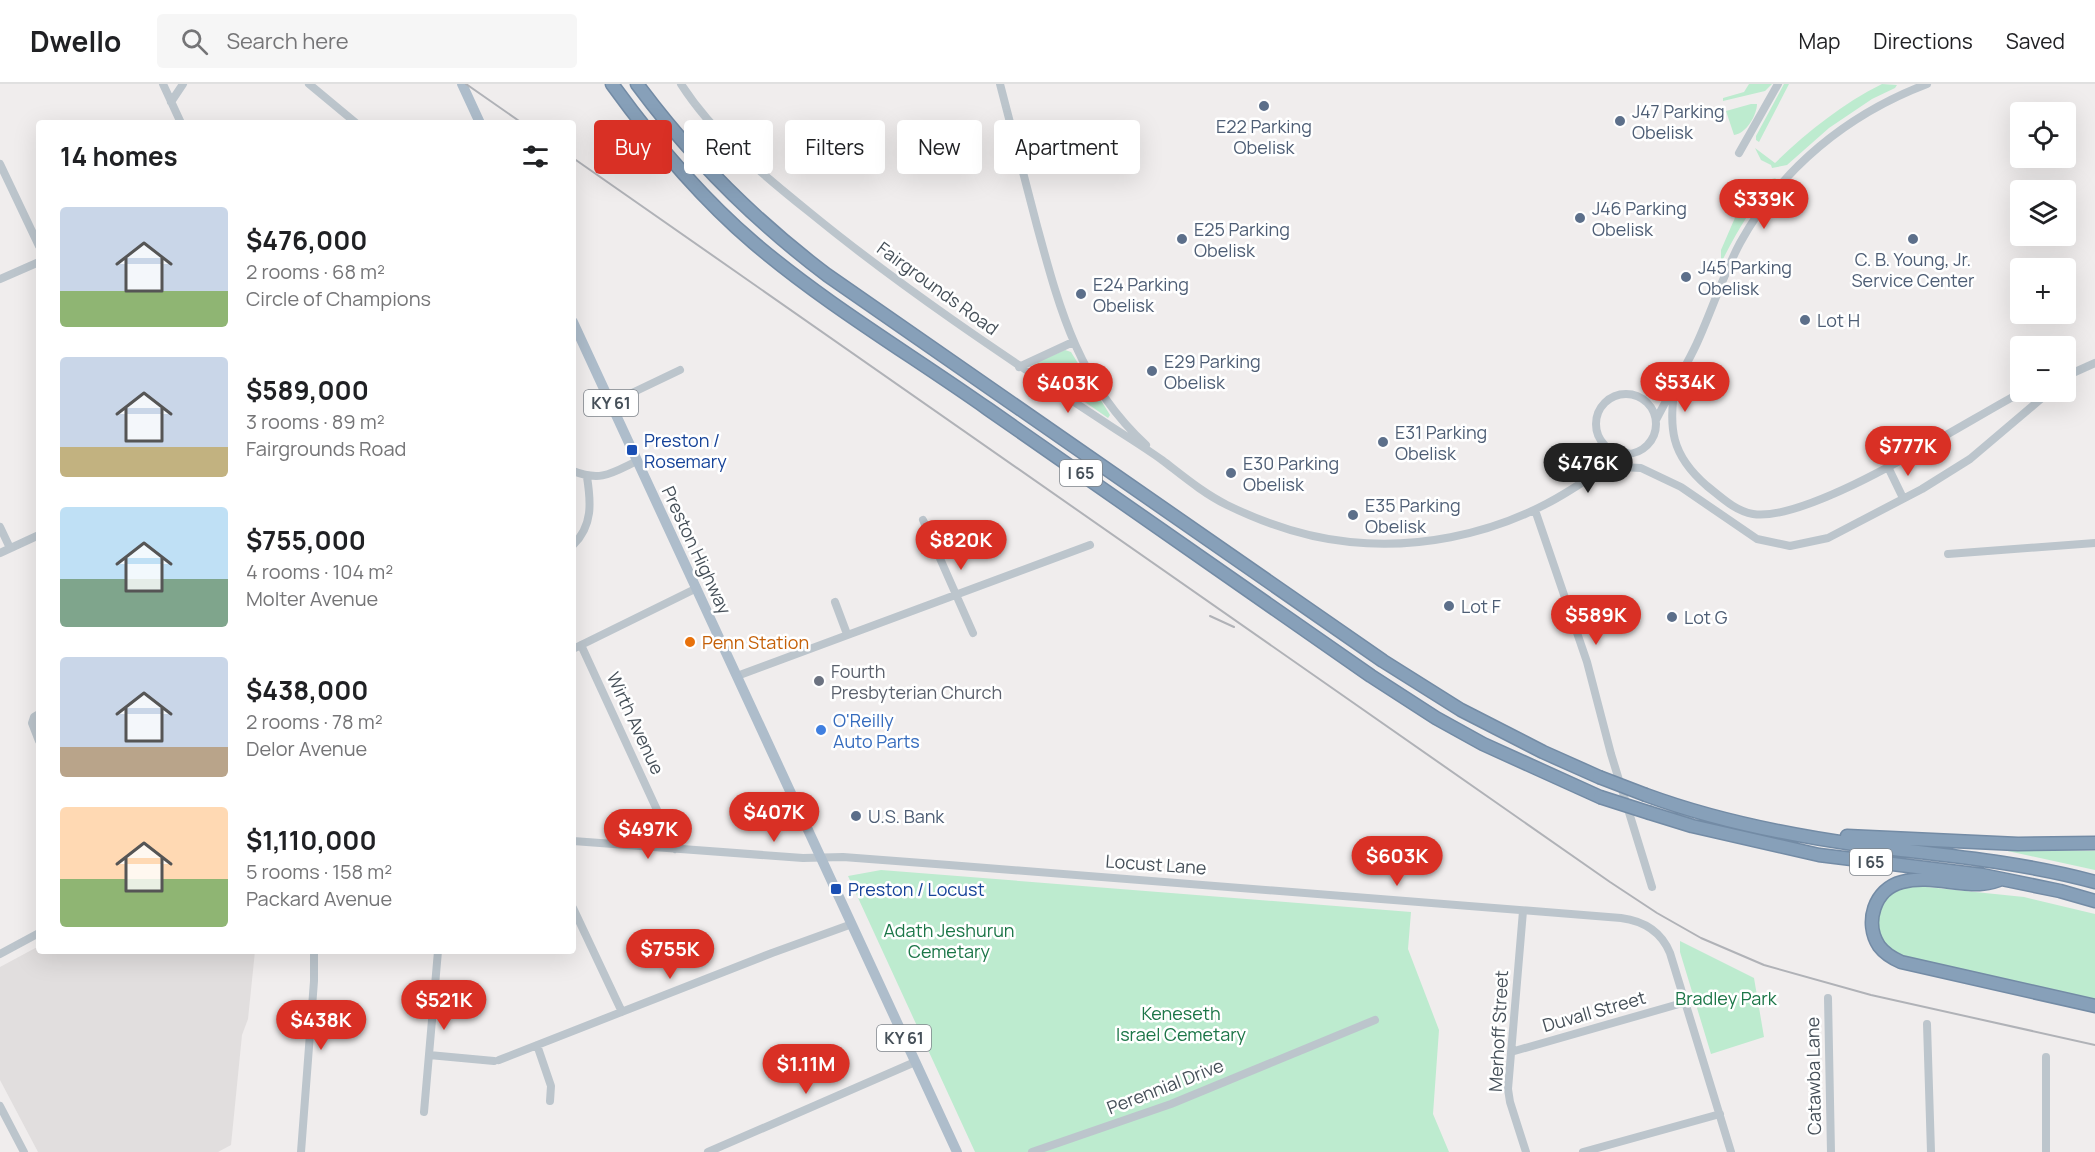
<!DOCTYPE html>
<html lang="en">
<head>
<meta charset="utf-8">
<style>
	:root { --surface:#fff; --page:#f6f6f6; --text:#202124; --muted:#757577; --line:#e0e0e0; --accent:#d93025 }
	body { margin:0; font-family:Manrope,sans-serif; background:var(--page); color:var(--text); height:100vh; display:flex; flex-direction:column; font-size:22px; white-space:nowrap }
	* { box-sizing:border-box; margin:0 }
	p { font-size:20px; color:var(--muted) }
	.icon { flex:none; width:33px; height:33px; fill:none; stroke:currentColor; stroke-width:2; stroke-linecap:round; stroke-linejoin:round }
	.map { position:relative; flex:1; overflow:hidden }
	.details { position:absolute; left:36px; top:36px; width:540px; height:834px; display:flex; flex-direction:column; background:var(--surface); border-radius:6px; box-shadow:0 6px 24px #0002 }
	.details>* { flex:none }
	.guide { position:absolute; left:594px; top:36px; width:570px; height:54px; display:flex; gap:12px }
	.tools { position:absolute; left:2010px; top:18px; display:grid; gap:12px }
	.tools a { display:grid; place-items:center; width:66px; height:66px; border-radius:6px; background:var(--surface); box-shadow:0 6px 24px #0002; font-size:30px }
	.price { position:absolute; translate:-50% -51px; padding:0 14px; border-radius:21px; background:var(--accent); color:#fff; font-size:20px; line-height:39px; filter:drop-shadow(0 2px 3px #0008) }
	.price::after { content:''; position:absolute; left:50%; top:36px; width:18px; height:14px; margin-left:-9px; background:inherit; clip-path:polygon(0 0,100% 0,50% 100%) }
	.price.on { background:#222; color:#fff }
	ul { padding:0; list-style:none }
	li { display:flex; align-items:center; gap:18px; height:150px; padding:0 24px }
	li span { display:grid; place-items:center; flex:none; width:168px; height:120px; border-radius:6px; color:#555 }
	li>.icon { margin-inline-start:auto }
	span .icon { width:72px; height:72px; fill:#fffc; stroke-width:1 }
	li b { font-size:26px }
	h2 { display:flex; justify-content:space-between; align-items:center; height:72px; padding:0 24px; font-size:26px }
	.tag { padding:0 21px; border-radius:6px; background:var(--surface); box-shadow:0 6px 24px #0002; font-size:21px; line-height:54px }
	.tag.on { background:var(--accent); color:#fff }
	header { display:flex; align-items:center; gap:36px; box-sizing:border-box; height:84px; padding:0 30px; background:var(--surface); border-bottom:2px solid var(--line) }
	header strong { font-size:28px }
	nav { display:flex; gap:33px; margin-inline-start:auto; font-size:21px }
	.search { width:420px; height:54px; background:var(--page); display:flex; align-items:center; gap:15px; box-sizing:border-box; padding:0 21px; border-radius:6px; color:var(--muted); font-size:22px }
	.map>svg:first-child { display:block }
</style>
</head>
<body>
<header>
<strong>Dwello</strong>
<div class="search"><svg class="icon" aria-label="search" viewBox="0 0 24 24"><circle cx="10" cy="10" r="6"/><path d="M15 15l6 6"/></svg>Search here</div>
<nav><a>Map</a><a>Directions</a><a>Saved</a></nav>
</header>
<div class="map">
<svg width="2095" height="1068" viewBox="0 0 2095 1068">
	<rect width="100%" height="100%" fill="#f0eded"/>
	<path fill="#e1dede" d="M 39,862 L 39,867 L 255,867 L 248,935 L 242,951 L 231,1061 L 218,1068 L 38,1068 L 0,996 L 0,883 Z"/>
	<path fill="#bdebcf" d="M 1749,0 L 1772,0 L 1765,7 L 1723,17 L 1723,14 L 1744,8 Z
		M 1784,0 L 1789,0 L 1759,58 L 1756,56 L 1756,52 Z
		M 1882,0 L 1897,1 L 1895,4 L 1872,15 L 1829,44 L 1787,81 L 1772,84 L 1771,81 L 1761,76 L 1755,64 L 1775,79 C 1807,48 1842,20 1882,0 Z
		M 1751,20 L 1757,20 C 1757,31 1746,50 1734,51 L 1726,27 Z
		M 1776,94 C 1753,120 1736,149 1721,179 L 1721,166 L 1747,106 L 1755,99 Z
		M 1065,266 L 1071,268 L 1110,331 L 1108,334 L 1033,282 L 1035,279 Z
		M 2003,766 L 2095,767 L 2095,786 Z
		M 881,786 L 1411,828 L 1408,865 L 1439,946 L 1433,1030 L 1449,1068 L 975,1068 L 848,792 Z
		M 1907,801 L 2024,813 L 2095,830 L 2095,918 L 1903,875 L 1887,865 L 1879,853 L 1877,832 L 1886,811 Z
		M 1680,857 L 1754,894 L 1764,953 L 1711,970 L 1680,868 Z"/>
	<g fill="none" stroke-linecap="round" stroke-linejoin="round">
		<g stroke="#738ba5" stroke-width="15">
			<path id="highway" d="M 612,0 C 654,58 700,113 754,159 C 827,221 910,270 988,325 C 1116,413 1243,503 1371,592 L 1436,634 L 1483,660 L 1600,713
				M 637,0 C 691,73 754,136 827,191 L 1383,577 L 1461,626 L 1543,668 L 1599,693
				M 1646,711 C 1714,736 1788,751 1860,761 C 1939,771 2018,777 2095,798
				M 1650,729 L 1692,742 L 1819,771 L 1982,791 L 2060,807 L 2095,817
				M 1847,752 L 2018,760 L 2095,759
				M 1999,796 C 1993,798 1986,800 1980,800 C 1954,801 1928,791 1902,798 C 1874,805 1864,839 1879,862 C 1885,870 1892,874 1901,878 L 2095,922"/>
		</g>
		<path stroke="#bcc5cc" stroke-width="8" d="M 163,0 L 181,39
			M 309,0 L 356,39
			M 681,0 C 713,50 762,90 808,127 C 902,204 1004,272 1106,339 C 1124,351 1144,363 1162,376 C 1183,392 1203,409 1227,421 C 1266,440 1306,454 1350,458 C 1416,465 1487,451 1546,420 C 1574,406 1600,386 1627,369
			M 1000,0 C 1012,47 1025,95 1037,142 C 1060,227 1079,299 1146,361
			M 171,18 L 183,0
			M 1739,69 L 1778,0
			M 0,80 L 39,162
			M 0,195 L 39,178
			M 1019,283 L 1073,258
			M 2066,292 L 2095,279
			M 1675,299 C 1669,345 1670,370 1707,402 C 1721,413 1735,427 1753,430 C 1811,439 1966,337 2022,308
			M1596 340a30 30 0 1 1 60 0a30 30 0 1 1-60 0Z
			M 611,319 L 680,286
			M 1656,336 C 1669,310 1685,285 1697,259 C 1712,226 1723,191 1740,159 C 1781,84 1848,30 1927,0
			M 1888,383 L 1903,414
			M 573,387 C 601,398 612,389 637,377
			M 1603,389 L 1621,383 L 1641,384 L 1681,403 L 1757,455 L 1790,462 L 1828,454 L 1922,405 L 1970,375 L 2049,308
			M 1535,426 L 1587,578 L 1611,670 L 1652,803
			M 923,436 L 973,549
			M 0,443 L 10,464
			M 573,461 C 593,442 591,418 587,393
			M 0,469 L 39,451
			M 1948,470 L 2095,459
			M 835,518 L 847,550
			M 581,561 L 675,765
			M 573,565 L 697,504
			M 737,592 L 1090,461
			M 39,630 L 34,633 L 32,639 L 39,657
			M 573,757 L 803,774 L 843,773 L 949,781 L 1621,834 C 1644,837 1661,847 1670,869 L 1731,1068
			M 573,824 L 622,928
			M 1523,827 L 1508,1005 L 1510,1018 L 1526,1068
			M 0,870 L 39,849
			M 1828,914 L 1831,1068
			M 1927,940 L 1931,1068
			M 537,961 L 551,1002 L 550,1017
			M 1511,968 L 1686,918
			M 429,971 L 494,977
			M 2046,973 L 2046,1068
			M 499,976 L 772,869 L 852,840
			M 0,1022 L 24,1068
			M 424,1028 L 438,867
			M 301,1068 L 314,897 L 314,867
			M 708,1068 L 915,978
			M 1032,1068 L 1171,1020 L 1375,936
			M 1583,1068 L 1720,1030"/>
		<path stroke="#aebdcb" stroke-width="10" d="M 462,0 L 480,39
			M 573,238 L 957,1068"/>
		<use href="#highway" stroke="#87a0b9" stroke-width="12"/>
		<path stroke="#b0b2b7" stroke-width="2" d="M 466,0 L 522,39
			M 573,74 L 1610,798 L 1657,829 L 1701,854 L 1764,881 L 1871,911 L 2095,961
			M 1210,532 L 1234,543"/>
		<g stroke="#738ba5" stroke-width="15" stroke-linecap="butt">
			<path id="highway-bridge" d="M 1599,693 L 1646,711
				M 1600,713 L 1650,729"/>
		</g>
		<use href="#highway-bridge" stroke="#87a0b9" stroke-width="12"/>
	</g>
	<g fill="#5c6f8a" stroke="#fff" stroke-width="2">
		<circle cx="1264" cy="22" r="6"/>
		<circle cx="1620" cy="37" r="6"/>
		<circle cx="1580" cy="134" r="6"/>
		<circle cx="1182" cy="155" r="6"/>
		<circle cx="1913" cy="155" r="6"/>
		<circle cx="1686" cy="193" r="6"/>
		<circle cx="1081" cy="210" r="6"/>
		<circle cx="1805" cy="236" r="6"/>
		<circle cx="1152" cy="287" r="6"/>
		<circle cx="1383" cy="358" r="6"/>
		<circle cx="1231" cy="389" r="6"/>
		<circle cx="1353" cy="431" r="6"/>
		<circle cx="1449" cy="522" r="6"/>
		<circle cx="1672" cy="533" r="6"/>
		<circle cx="856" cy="732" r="6"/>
	</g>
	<g fill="#1a4fb4" stroke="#fff" stroke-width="2">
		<rect x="626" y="360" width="12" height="12" rx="3"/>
		<rect x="830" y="799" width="12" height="12" rx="3"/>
	</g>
	<circle fill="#e8710a" stroke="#fff" stroke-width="2" cx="690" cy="558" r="6"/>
	<circle fill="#6b7280" stroke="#fff" stroke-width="2" cx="819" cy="597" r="6"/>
	<circle fill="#3f7fe0" stroke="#fff" stroke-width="2" cx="821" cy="646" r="6"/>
	<g text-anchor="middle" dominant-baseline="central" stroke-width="5" stroke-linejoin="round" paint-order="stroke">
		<g fill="#fff" stroke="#7e848b" stroke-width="1.5">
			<rect x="584" y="306" width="54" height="26" rx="4.5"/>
			<rect x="1060" y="376" width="42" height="26" rx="4.5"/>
			<rect x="1850" y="765" width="42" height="26" rx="4.5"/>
			<rect x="877" y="941" width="54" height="26" rx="4.5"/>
		</g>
		<g font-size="16" font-weight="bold" fill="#465059">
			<text x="611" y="319">KY 61</text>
			<text x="1081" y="389">I 65</text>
			<text x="1871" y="778">I 65</text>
			<text x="904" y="954">KY 61</text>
		</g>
		<g font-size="18" fill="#4e5e75" stroke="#fff" text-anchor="start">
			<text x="1632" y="27">J47 Parking<tspan x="1632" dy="21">Obelisk</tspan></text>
			<text x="1264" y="42" text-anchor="middle">E22 Parking<tspan x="1264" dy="21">Obelisk</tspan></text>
			<text x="1592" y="124">J46 Parking<tspan x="1592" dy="21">Obelisk</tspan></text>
			<text x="1194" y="145">E25 Parking<tspan x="1194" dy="21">Obelisk</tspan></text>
			<text x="1913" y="175" text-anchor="middle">C. B. Young, Jr.<tspan x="1913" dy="21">Service Center</tspan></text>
			<text x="1698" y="183">J45 Parking<tspan x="1698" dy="21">Obelisk</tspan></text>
			<text x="1093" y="200">E24 Parking<tspan x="1093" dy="21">Obelisk</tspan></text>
			<text x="1817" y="236">Lot H</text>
			<text x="1164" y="277">E29 Parking<tspan x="1164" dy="21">Obelisk</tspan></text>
			<text x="1395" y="348">E31 Parking<tspan x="1395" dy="21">Obelisk</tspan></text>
			<text x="1243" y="379">E30 Parking<tspan x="1243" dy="21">Obelisk</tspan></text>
			<text x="1365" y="421">E35 Parking<tspan x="1365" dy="21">Obelisk</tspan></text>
			<text x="1461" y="522">Lot F</text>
			<text x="1684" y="533">Lot G</text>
			<text x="868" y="732">U.S. Bank</text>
		</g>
		<g font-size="18" fill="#465059" stroke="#fff">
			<text transform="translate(938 204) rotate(36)">Fairgrounds Road</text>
			<text transform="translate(697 466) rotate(65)">Preston Highway</text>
			<text transform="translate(636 639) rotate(65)">Wirth Avenue</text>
			<text transform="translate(1156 780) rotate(4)">Locust Lane</text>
			<text transform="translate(1594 927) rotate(-16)">Duvall Street</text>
			<text transform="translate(1498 947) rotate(-87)">Merhoff Street</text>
			<text transform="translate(1813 992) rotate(-91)">Catawba Lane</text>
			<text transform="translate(1165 1002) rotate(-21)">Perennial Drive</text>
		</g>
		<g font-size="18" fill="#164399" stroke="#fff" text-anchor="start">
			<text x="644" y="356">Preston /<tspan x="644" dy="21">Rosemary</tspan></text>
			<text x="848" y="805">Preston / Locust</text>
		</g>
		<g font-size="18" fill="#c56008" stroke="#fff" text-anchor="start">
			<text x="702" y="558">Penn Station</text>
		</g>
		<g font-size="18" fill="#5b616d" stroke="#fff" text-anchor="start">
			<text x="831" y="587">Fourth<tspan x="831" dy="21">Presbyterian Church</tspan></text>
		</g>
		<g font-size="18" fill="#366cbe" stroke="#fff" text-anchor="start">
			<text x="833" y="636">O'Reilly<tspan x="833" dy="21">Auto Parts</tspan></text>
		</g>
		<g font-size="18" fill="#1c7648" stroke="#fff">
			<text x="949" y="846">Adath Jeshurun<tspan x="949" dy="21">Cemetary</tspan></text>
			<text x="1726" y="914">Bradley Park</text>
			<text x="1181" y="929">Keneseth<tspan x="1181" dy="21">Israel Cemetary</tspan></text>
		</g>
	</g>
</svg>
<div class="tools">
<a><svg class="icon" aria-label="locate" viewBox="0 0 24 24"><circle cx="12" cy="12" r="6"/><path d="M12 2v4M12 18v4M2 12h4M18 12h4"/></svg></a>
<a><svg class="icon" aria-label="layers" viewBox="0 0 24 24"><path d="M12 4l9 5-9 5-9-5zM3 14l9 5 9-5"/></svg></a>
<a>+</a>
<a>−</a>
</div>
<b class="price" style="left:1764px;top:146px">$339K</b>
<b class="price" style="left:1685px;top:329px">$534K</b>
<b class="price" style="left:1068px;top:330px">$403K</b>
<b class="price" style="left:1908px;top:393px">$777K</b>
<b class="price on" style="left:1588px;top:410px">$476K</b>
<b class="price" style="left:961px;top:487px">$820K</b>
<b class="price" style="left:1596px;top:562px">$589K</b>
<b class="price" style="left:774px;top:759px">$407K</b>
<b class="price" style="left:648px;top:776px">$497K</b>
<b class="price" style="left:1397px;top:803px">$603K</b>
<b class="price" style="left:670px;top:896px">$755K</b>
<b class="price" style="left:444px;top:947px">$521K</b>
<b class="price" style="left:321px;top:967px">$438K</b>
<b class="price" style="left:806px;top:1011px">$1.11M</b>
<div class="guide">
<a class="tag on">Buy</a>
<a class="tag">Rent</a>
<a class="tag">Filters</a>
<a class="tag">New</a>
<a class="tag">Apartment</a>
</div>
<section class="details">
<h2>14 homes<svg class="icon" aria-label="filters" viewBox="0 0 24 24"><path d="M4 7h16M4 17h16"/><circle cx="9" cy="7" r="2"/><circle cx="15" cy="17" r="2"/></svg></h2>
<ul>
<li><span style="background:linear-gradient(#c9d6e8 70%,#8fb573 0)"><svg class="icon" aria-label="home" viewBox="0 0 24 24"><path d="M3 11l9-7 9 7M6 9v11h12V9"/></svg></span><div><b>$476,000</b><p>2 rooms · 68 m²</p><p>Circle of Champions</p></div></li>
<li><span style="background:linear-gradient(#c9d6e8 75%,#c2b280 0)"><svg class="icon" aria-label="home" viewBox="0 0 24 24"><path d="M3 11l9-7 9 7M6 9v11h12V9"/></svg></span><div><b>$589,000</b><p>3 rooms · 89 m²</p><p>Fairgrounds Road</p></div></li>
<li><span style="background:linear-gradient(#bfe0f5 60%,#7fa58c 0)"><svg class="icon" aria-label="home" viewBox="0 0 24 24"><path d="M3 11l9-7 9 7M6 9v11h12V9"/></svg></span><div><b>$755,000</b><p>4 rooms · 104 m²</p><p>Molter Avenue</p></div></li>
<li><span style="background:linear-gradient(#c9d6e8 75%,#b9a48a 0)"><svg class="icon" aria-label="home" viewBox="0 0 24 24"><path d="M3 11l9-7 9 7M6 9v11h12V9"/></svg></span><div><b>$438,000</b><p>2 rooms · 78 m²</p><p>Delor Avenue</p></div></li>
<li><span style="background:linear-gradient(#ffd9b3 60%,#8fb573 0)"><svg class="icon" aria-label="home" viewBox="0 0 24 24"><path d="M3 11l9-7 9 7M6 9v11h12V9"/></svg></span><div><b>$1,110,000</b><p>5 rooms · 158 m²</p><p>Packard Avenue</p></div></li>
</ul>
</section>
</div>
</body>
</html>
